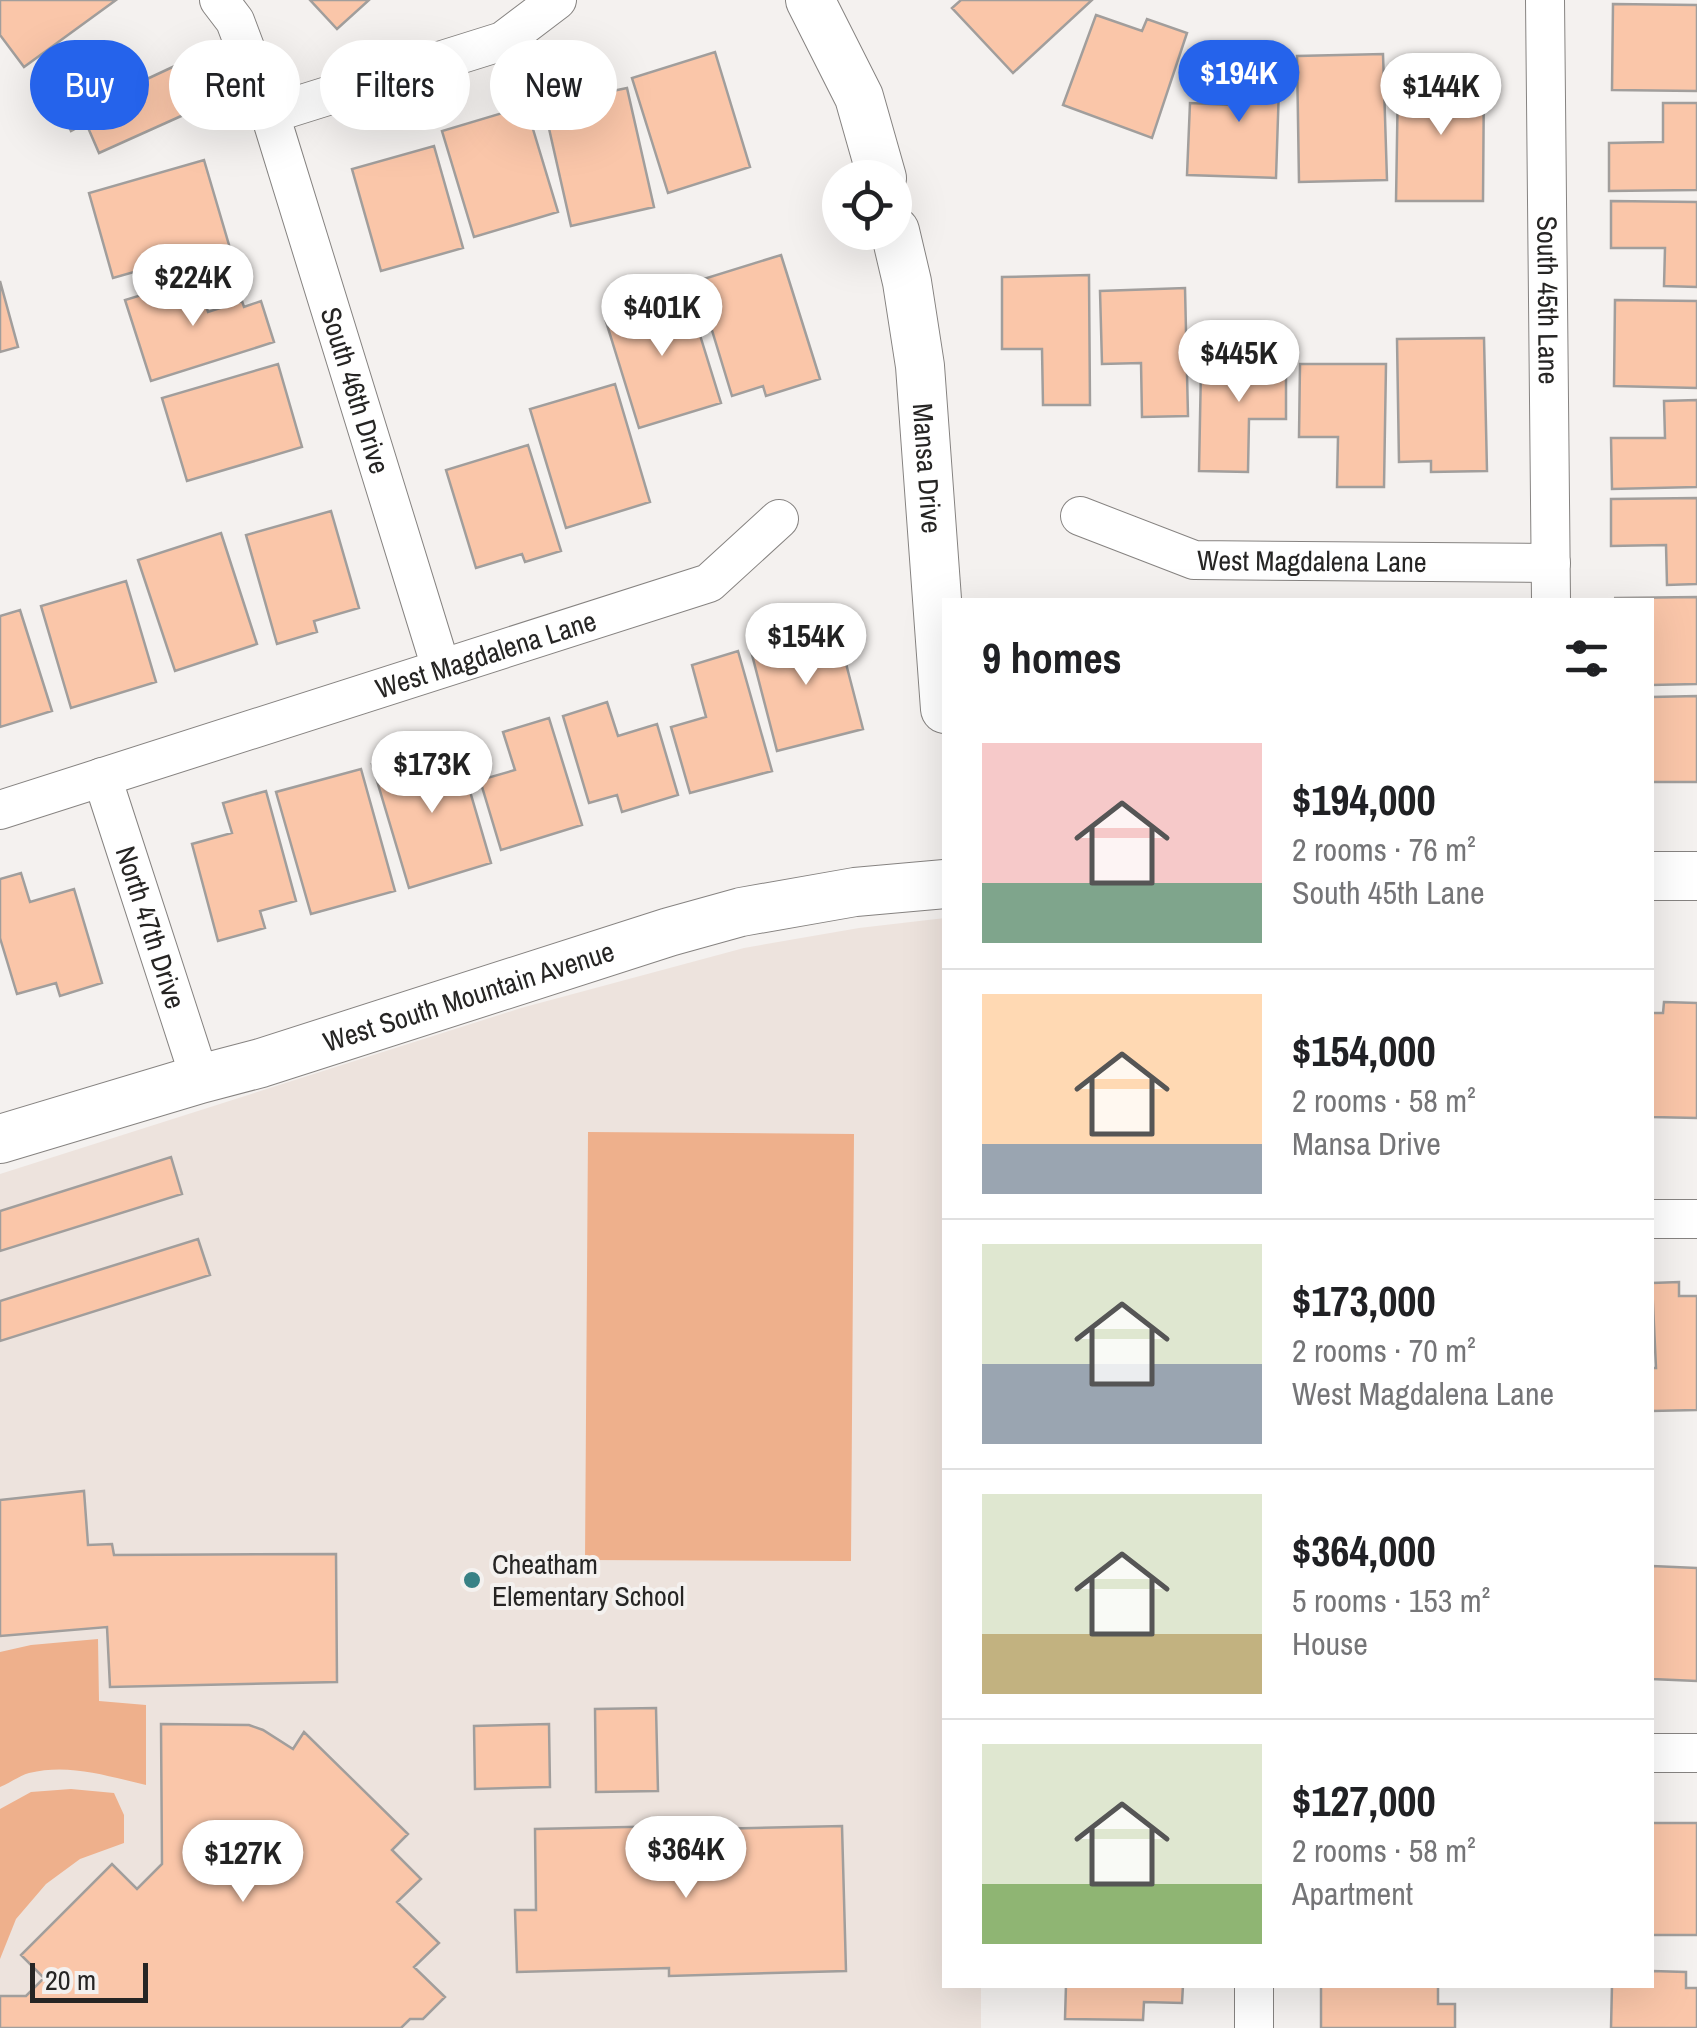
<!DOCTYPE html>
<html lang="en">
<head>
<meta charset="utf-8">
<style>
	:root { --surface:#fff; --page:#f2f2f2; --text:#202124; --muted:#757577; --line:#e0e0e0; --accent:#2563eb }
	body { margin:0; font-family:"Archivo Narrow",sans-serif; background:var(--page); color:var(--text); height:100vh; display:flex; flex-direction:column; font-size:38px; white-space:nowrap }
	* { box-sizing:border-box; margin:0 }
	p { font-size:32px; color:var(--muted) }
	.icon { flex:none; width:55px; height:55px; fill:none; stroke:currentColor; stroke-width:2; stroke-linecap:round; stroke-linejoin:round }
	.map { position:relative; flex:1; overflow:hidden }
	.side { position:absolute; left:942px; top:598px; width:712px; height:1390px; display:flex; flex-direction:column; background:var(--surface); border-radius:0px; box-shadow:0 10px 40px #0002 }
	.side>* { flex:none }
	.hud { position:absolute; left:30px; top:40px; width:762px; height:90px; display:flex; gap:20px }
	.tools { position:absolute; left:822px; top:160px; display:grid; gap:20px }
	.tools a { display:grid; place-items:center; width:90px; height:90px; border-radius:50%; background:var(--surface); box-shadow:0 10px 40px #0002; font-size:50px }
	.scale { position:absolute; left:30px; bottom:25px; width:118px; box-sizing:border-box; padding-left:10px; border:5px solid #262524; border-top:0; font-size:28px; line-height:35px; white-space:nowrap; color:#262524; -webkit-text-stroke:8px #f4f1ef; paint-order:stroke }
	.price { position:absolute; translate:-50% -85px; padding:0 22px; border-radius:35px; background:#fff; color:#222; font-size:32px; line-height:65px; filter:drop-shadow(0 2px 5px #0008) }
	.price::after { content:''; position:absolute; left:50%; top:60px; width:30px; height:22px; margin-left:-15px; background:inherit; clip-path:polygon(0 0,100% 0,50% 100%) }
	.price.on { background:var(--accent); color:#fff }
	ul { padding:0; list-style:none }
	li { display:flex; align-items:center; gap:30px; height:250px; padding:0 40px }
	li+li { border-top:2px solid var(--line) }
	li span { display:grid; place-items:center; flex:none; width:280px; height:200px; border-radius:0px; color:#555 }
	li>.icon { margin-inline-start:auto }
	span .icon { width:120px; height:120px; fill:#fffc; stroke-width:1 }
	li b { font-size:42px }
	h2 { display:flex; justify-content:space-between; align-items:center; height:120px; padding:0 40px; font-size:42px }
	.pill { padding:0 35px; border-radius:45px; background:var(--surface); box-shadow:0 10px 40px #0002; font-size:35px; line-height:90px }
	.pill.on { background:var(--accent); color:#fff }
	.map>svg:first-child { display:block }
</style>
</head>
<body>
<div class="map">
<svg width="1697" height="2028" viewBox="0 0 1697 2028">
	<rect width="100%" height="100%" fill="#f4f1ef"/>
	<path fill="#ede3dd" d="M 945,918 L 945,1985 L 981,1985 L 981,2028 L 0,2028 L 0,1174 L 521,1008 L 744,948 L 859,928 Z"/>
	<path fill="#eeb08c" d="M 588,1132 L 854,1134 L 851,1561 L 585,1560 Z
		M 98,1639 L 99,1701 L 146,1705 L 146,1785 C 107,1776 69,1763 29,1773 C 19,1776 10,1783 0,1787 L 0,1652 L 31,1645 Z
		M 71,1789 L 114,1793 L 124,1815 L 124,1843 L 80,1859 L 46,1884 L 16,1919 L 0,1959 L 0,1809 L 31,1792 Z"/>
	<path fill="#fac6a9" stroke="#a19e9c" stroke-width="2.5" d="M 0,0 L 116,0 L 24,67 L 0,35 Z
		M 310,0 L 369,0 L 337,29 Z
		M 961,0 L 1092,0 L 1013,73 L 952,8 Z
		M 1613,4 L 1697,5 L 1697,91 L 1612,90 Z
		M 1096,15 L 1142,31 L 1147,19 L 1187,33 L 1152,138 L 1063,105 Z
		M 115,49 L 132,86 L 179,64 L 199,108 L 99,153 L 86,123 L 71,131 L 48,80 Z
		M 715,52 L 750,167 L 668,193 L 632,78 Z
		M 1383,54 L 1387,180 L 1299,182 L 1297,56 Z
		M 1235,55 L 1280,56 L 1276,178 L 1187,175 L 1190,103 L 1233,105 Z
		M 1445,70 L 1484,71 L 1483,201 L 1396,201 L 1398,79 L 1444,80 Z
		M 627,88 L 654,207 L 571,226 L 543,102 L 573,95 L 574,99 Z
		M 1663,103 L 1697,103 L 1697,190 L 1609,191 L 1609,143 L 1663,142 Z
		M 526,106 L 558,212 L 474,237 L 442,131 Z
		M 434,146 L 463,248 L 381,271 L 352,169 Z
		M 204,160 L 229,245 L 113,278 L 89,193 Z
		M 1611,201 L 1697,202 L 1697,287 L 1664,286 L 1665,248 L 1611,248 Z
		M 781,255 L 820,379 L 766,396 L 763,386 L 732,396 L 697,281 Z
		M 1089,275 L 1090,405 L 1043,405 L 1042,349 L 1002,349 L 1002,277 Z
		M 197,278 L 208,312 L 242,301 L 244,307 L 261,301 L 274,342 L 151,381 L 125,300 Z
		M 0,281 L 18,347 L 0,352 Z
		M 1185,288 L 1188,416 L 1142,417 L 1141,363 L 1102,364 L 1100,291 Z
		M 686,290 L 721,403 L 639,428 L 604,315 Z
		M 1615,300 L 1697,301 L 1697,388 L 1614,386 Z
		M 1484,338 L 1487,471 L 1431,472 L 1431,461 L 1399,462 L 1397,339 Z
		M 1227,348 L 1286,349 L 1286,419 L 1249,419 L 1248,472 L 1199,471 L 1201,367 L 1227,367 Z
		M 278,364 L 302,447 L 187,481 L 162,398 Z
		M 1300,364 L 1386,364 L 1384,487 L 1337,487 L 1338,437 L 1299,437 Z
		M 615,384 L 650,502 L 566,528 L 530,409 Z
		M 1697,400 L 1697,487 L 1612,489 L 1611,438 L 1665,438 L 1664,401 Z
		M 528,445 L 561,551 L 525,562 L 522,554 L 476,568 L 446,470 Z
		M 1697,498 L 1697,584 L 1667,585 L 1666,545 L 1611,546 L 1611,499 Z
		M 331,511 L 359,608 L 314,621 L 317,632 L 277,644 L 246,535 Z
		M 221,533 L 257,644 L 175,671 L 138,560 Z
		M 126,581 L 156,682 L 71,708 L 41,606 Z
		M 1697,597 L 1697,684 L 1652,685 L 1652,600 L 1614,598 Z
		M 20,610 L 52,711 L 0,727 L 0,616 Z
		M 836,625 L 863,729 L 777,751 L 750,647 Z
		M 738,651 L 772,771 L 690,793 L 671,727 L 706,717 L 692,665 Z
		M 1697,696 L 1697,782 L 1652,782 L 1652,697 Z
		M 607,702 L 618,736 L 657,724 L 678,795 L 622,812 L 617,795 L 589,803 L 563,716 Z
		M 549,718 L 582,825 L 501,850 L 480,780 L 515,770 L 503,732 Z
		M 457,747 L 491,863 L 409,888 L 372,764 L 406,754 L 408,761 Z
		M 361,769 L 395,891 L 311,914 L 276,792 Z
		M 266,791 L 296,901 L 260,911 L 265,928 L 218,941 L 192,844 L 232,833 L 223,803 Z
		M 21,873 L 30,902 L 74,889 L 102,983 L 60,996 L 56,983 L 17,994 L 0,938 L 0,879 Z
		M 1664,1002 L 1697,1003 L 1697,1118 L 1652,1117 L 1652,1013 L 1663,1013 Z
		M 171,1157 L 182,1194 L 0,1251 L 0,1211 Z
		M 198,1239 L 210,1275 L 0,1341 L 0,1301 Z
		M 1679,1282 L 1679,1296 L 1697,1296 L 1697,1410 L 1652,1411 L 1652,1368 L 1656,1368 L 1652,1283 Z
		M 84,1491 L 88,1545 L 112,1544 L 114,1555 L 336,1554 L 337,1682 L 110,1687 L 107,1627 L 0,1636 L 0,1500 Z
		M 1652,1566 L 1697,1568 L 1697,1681 L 1652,1679 Z
		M 656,1708 L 658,1791 L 596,1792 L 595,1709 Z
		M 161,1724 L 249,1725 L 263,1730 L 293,1749 L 304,1732 L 408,1834 L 392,1850 L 421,1879 L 397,1902 L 439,1943 L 414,1967 L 445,1997 L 423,2019 L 410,2019 L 401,2028 L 0,2028 L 0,1996 L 26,1996 L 44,1978 L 21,1955 L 112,1864 L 137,1889 L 162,1864 Z
		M 549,1724 L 550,1787 L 475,1789 L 474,1726 Z
		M 1652,1823 L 1697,1823 L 1697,1935 L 1652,1935 Z
		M 674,1826 L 675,1836 L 711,1836 L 711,1829 L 842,1826 L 846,1971 L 669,1976 L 669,1968 L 517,1972 L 515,1910 L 536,1910 L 535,1829 Z
		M 1652,1971 L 1686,1972 L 1686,1988 L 1697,1988 L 1697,2028 L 1611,2028 L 1612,1985 L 1652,1985 Z
		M 1066,1985 L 1183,1985 L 1182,2003 L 1144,2002 L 1143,2020 L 1065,2019 Z
		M 1321,1985 L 1438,1985 L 1438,2004 L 1455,2004 L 1455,2028 L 1321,2028 Z"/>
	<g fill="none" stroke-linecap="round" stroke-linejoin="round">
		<g stroke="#868381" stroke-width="40">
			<g id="minor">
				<path id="s1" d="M 219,0 L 235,21 L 270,114 L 441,668"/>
				<path id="s2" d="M 1545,0 L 1551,600"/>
				<path d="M 270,114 L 503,41 L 557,0"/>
				<path id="s3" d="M 1080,516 L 1194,560 L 1551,563"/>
				<path id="s4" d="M 102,777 L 200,1079"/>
				<path id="s5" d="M 0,810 L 709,583 L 779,519"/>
				<path d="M 1652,1219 L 1697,1219"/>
				<path d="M 1652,1753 L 1697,1753"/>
				<path d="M 1254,1985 L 1254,2028"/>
			</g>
		</g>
		<g stroke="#868381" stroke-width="50">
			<g id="tertiary">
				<path d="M 810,0 L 859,97 L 882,178"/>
				<path id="s6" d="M 895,231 L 907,282 L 920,366 L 945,709"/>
				<path d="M 1652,876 L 1697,876"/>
				<path id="s7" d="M 0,1139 L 200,1079 L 261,1063 L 669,932 L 741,912 L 855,892 L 945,884"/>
			</g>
		</g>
		<use href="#minor" stroke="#fff" stroke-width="38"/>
		<use href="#tertiary" stroke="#fff" stroke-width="48"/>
	</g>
	<circle fill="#388185" stroke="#f4f1ef" stroke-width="4" cx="472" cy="1580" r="10"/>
	<g text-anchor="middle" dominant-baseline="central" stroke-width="8" stroke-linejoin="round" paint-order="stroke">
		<g font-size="28" fill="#262524" stroke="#f4f1ef">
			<text stroke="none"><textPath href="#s2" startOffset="300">South 45th Lane</textPath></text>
			<text stroke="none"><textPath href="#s1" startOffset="415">South 46th Drive</textPath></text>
			<text stroke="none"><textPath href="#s6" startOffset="240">Mansa Drive</textPath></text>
			<text stroke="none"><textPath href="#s3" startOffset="240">West Magdalena Lane</textPath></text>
			<text stroke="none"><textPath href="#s5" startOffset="510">West Magdalena Lane</textPath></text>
			<text stroke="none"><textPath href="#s4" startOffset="158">North 47th Drive</textPath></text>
			<text stroke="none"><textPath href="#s7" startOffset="490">West South Mountain Avenue</textPath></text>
		</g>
		<g font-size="28" fill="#262524" stroke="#f4f1ef" text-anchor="start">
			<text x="492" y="1564">Cheatham<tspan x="492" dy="32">Elementary School</tspan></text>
		</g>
	</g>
</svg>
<div class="tools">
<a><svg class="icon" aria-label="locate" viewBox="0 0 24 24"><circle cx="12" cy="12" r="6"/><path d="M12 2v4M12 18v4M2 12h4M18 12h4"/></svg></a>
</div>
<div class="scale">20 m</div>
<b class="price on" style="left:1239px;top:125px">$194K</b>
<b class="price" style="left:1441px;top:138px">$144K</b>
<b class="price" style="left:193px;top:329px">$224K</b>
<b class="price" style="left:662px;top:359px">$401K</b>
<b class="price" style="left:1239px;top:405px">$445K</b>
<b class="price" style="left:806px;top:688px">$154K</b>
<b class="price" style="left:432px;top:816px">$173K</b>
<b class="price" style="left:686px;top:1901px">$364K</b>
<b class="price" style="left:243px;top:1905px">$127K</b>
<div class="hud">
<a class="pill on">Buy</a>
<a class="pill">Rent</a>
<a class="pill">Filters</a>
<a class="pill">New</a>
</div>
<section class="side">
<h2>9 homes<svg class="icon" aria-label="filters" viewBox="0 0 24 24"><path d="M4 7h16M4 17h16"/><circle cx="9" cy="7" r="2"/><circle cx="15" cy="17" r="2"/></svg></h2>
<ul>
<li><span style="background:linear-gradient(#f6c9c9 70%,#7fa58c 0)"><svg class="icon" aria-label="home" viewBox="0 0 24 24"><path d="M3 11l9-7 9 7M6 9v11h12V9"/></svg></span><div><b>$194,000</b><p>2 rooms · 76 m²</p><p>South 45th Lane</p></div></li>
<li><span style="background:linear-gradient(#ffd9b3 75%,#9aa5b1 0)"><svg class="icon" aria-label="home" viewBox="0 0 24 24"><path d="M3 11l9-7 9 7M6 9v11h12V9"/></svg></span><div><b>$154,000</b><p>2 rooms · 58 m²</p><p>Mansa Drive</p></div></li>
<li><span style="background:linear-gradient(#dfe7d0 60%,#9aa5b1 0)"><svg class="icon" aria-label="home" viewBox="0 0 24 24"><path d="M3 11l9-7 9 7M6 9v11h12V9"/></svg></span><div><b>$173,000</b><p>2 rooms · 70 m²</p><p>West Magdalena Lane</p></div></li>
<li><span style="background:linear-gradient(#dfe7d0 70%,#c2b280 0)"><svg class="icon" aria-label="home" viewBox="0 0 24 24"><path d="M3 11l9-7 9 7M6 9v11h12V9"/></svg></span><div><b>$364,000</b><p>5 rooms · 153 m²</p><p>House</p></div></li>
<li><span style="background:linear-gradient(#dfe7d0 70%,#8fb573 0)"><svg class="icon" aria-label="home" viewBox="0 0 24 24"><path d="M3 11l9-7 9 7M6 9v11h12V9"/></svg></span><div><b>$127,000</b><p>2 rooms · 58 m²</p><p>Apartment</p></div></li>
</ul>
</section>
</div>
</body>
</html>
